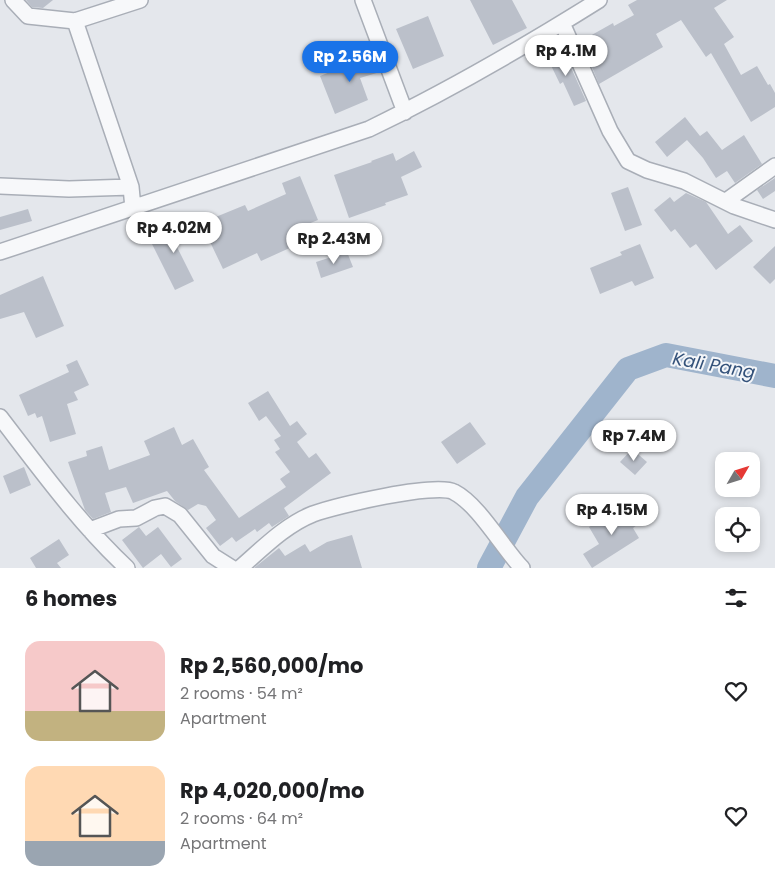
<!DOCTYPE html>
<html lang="en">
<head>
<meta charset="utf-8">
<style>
	:root { --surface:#fff; --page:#f2f2f2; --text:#202124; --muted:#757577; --accent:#1a73e8 }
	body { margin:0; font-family:Poppins,sans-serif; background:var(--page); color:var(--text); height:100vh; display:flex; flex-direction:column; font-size:19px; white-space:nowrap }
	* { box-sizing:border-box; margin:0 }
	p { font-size:16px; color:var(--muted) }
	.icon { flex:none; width:28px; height:28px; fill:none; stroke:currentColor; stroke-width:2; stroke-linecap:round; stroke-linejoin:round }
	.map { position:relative; height:568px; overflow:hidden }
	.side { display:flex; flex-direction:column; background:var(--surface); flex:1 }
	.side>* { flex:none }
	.needle { width:32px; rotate:51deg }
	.controls { position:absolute; left:715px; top:452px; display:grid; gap:10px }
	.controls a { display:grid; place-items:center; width:45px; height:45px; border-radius:10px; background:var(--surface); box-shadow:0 2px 8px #0003; font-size:25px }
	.price { position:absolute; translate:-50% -42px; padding:0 11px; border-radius:18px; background:#fff; color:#222; font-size:16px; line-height:32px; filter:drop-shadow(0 1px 2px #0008) }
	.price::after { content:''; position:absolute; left:50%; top:30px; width:15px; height:11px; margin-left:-8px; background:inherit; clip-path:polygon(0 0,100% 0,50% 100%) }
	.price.active { background:var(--accent); color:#fff }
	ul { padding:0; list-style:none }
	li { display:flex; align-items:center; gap:15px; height:125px; padding:0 25px }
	li span { display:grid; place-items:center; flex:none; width:140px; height:100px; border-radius:15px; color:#555 }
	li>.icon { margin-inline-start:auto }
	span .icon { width:60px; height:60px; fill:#fffc; stroke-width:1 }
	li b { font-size:21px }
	h2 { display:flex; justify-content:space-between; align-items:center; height:60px; padding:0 25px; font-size:21px }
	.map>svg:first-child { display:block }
</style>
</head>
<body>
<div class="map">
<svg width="775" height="568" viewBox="0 0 775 568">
	<rect width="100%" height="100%" fill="#e4e7ec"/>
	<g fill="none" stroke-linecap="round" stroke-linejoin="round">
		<path stroke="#9fb4cc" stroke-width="24" d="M 489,568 L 527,497 L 628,369 L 666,355 L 775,376"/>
	</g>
	<path fill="#bbc0ca" d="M 26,0 L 53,0 L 43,8 L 32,7 Z
		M 470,0 L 512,0 L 527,28 L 493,45 Z
		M 637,0 L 727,0 L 714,8 L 734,37 L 724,44 L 741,75 L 757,66 L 768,85 L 770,84 L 775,93 L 775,107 L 751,122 L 711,53 L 706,57 L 681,20 L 656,34 L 663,47 L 599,84 L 581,41 L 613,23 L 614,26 L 634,15 L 628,5 Z
		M 428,16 L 444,56 L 413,69 L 396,29 Z
		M 554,48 L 564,65 L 569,63 L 586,101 L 574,106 L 563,82 L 560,84 L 545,53 Z
		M 372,50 L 380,72 L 360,78 L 368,100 L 335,114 L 320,76 L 360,60 L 358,54 Z
		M 685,117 L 700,136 L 707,131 L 722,150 L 744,135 L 762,164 L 735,183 L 727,171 L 716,178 L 703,158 L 687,140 L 667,157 L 655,142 Z
		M 414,151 L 422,167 L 401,177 L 408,195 L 385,203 L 386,205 L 349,218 L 334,175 L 372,162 L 371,161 L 393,153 L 396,161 Z
		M 300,176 L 318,220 L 288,232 L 294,246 L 261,261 L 257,253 L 223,269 L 201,223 L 245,205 L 248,211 L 286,194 L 282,183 Z
		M 775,178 L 775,191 L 763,199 L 757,190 Z
		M 628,187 L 642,225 L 625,231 L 611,193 Z
		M 686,193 L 706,202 L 728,234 L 740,225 L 753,241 L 716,270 L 696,244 L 690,248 L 675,229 L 671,232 L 654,210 L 670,197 L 674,202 Z
		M 28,209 L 32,221 L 0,230 L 0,217 Z
		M 188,217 L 196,230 L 175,243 L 194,281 L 175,290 L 150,240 L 178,227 L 177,224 Z
		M 640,244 L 654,278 L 635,286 L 632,281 L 600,294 L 590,268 L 622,255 L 620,252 Z
		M 775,246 L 775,279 L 770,284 L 753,267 Z
		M 347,252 L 353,267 L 321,278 L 316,262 Z
		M 43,276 L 64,326 L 36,338 L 24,312 L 0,319 L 0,295 Z
		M 77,360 L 89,385 L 74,392 L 78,400 L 67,404 L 76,434 L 50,442 L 42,416 L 37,418 L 35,413 L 28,416 L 19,395 L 69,372 L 66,365 Z
		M 268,391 L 290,426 L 297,421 L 307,434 L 297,442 L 309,458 L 316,453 L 331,473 L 284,508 L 289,516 L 272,527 L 269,523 L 257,532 L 255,529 L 236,542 L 232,537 L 220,546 L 206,528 L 216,520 L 206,506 L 198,504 L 188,510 L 175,501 L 167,491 L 133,503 L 126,487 L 105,493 L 111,512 L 93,519 L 85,510 L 68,462 L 87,456 L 86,451 L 102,446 L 109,470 L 150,455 L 144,441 L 174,427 L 182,445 L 193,439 L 209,467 L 204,470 L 239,518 L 286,487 L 280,479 L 290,472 L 275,452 L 280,449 L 274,440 L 281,436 L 266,416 L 259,421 L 248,403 Z
		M 470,422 L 486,444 L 457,464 L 441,442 Z
		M 632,449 L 647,462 L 635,475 L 620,462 Z
		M 24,467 L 31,485 L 10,494 L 3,476 Z
		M 624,505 L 637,525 L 633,528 L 639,538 L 592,568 L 583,554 L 599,544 L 589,527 Z
		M 139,527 L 146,536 L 158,527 L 182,559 L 171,567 L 161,554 L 143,568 L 122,540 Z
		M 352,535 L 362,568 L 254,568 L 279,548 L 285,556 L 305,544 L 310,552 L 327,542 Z
		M 59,539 L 69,555 L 57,563 L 61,568 L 36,568 L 30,558 Z"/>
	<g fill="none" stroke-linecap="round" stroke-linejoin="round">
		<g stroke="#a9aeb7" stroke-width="18">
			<path id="minor" d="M 13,0 L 28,16 L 75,21 L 131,187 L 133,208
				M 363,0 L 405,112
				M 75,21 L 140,0
				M 562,23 L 610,131 L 628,161 L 647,170 L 684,181 L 734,206 L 775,220
				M 0,186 L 69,189 L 131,187
				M 726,201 L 775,166
				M 0,252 L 369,129 C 448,91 524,47 599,0
				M 0,417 C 40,469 79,523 127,568
				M 90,530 L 119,519 L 136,518 L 155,508 L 165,506 L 180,515 L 213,556 L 232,568
				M 240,568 C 262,549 285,525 313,514 C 335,506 436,482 454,492 C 479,505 502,547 522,568"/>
		</g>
		<use href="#minor" stroke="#f7f8fa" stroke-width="15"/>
	</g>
	<g text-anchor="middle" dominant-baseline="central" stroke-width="4" stroke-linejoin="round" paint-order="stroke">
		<g font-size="18" font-style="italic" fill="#34527a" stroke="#f4f6f9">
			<text transform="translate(714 365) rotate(10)">Kali Pang</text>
		</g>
	</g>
</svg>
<div class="controls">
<a><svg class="needle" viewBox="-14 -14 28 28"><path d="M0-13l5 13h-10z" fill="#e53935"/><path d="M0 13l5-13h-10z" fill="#757577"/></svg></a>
<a><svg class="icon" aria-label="locate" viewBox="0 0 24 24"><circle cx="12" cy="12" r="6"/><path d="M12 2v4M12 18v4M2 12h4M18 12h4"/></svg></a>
</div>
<b class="price" style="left:566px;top:77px">Rp 4.1M</b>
<b class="price active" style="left:350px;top:83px">Rp 2.56M</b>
<b class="price" style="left:174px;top:254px">Rp 4.02M</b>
<b class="price" style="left:334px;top:265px">Rp 2.43M</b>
<b class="price" style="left:634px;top:462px">Rp 7.4M</b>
<b class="price" style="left:612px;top:536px">Rp 4.15M</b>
</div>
<section class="side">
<h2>6 homes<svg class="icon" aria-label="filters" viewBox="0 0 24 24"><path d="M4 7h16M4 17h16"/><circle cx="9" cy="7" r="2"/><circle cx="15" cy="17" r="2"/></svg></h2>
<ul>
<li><span style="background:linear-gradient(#f6c9c9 70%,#c2b280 0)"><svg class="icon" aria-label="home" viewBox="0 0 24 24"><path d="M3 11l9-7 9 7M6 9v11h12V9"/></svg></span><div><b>Rp 2,560,000/mo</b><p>2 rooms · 54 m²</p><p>Apartment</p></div><svg class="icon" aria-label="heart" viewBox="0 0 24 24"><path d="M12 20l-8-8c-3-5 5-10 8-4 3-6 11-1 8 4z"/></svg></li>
<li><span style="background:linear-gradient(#ffd9b3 75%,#9aa5b1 0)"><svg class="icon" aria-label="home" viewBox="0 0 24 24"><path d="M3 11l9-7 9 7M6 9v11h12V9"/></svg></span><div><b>Rp 4,020,000/mo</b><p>2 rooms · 64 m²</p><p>Apartment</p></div><svg class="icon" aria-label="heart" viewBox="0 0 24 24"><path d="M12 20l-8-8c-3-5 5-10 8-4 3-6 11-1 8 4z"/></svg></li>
</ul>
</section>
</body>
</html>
